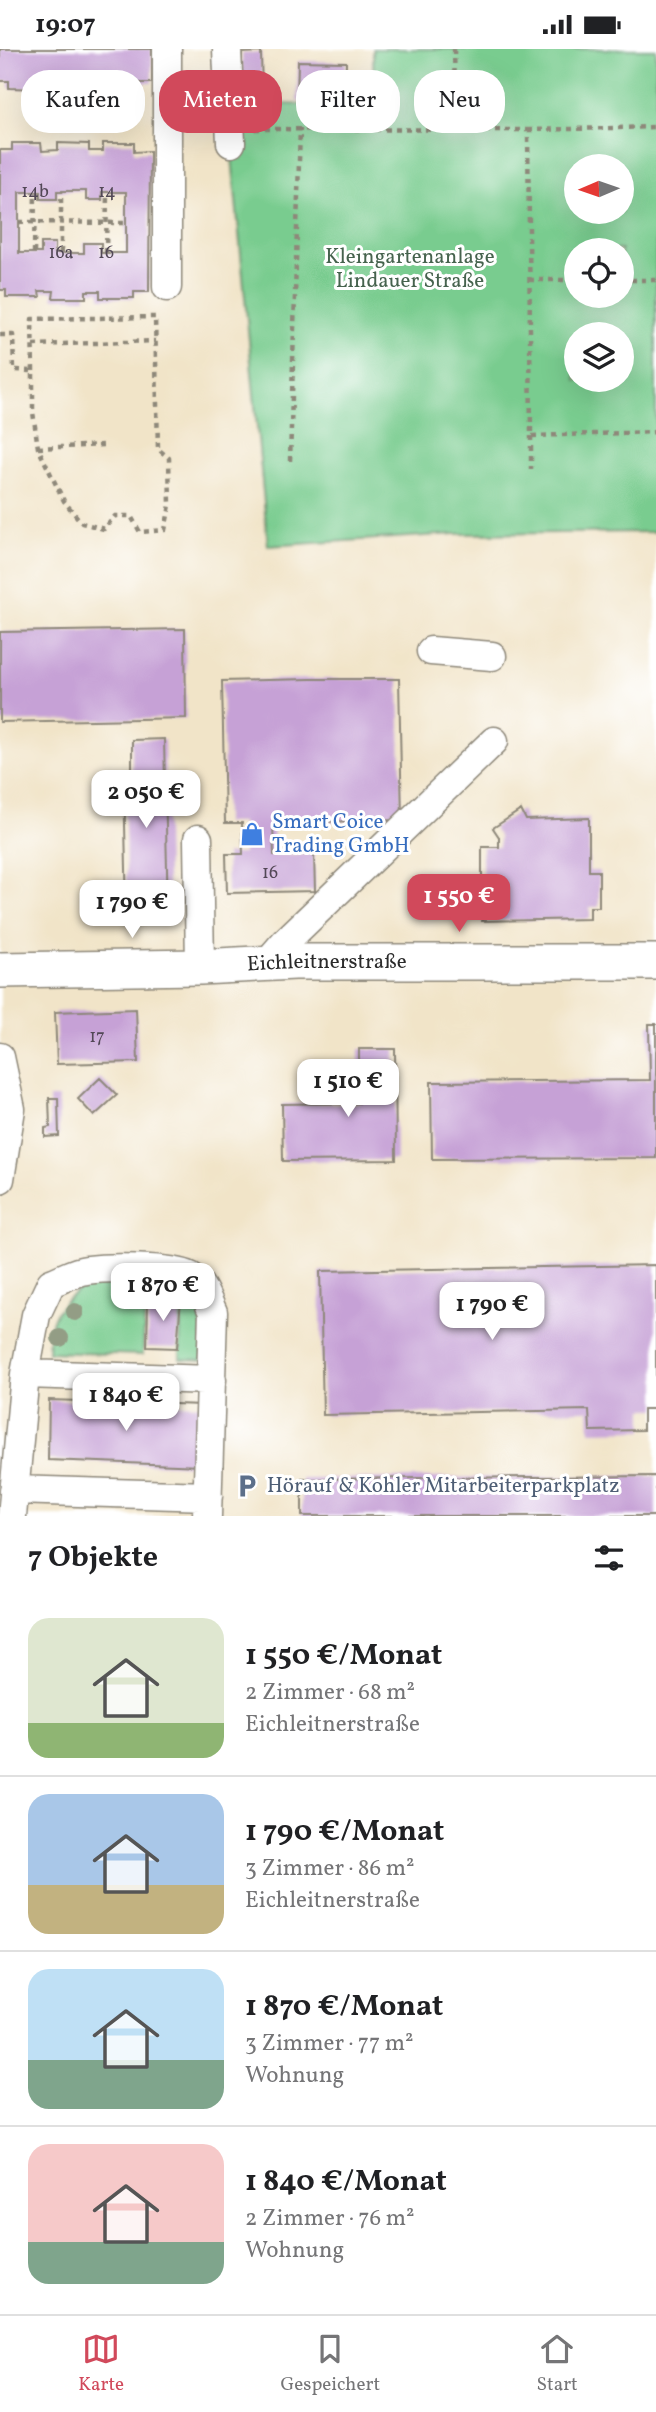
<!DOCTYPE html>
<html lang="de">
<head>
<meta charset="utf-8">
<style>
	:root { --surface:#fff; --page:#f6f6f6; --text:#202124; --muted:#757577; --line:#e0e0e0; --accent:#d1495b }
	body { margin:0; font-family:Vollkorn,serif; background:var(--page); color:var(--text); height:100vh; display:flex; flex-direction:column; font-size:26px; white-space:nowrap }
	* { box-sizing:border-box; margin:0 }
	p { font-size:23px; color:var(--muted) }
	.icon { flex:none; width:38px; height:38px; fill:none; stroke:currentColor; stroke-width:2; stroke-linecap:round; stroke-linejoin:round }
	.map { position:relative; height:1467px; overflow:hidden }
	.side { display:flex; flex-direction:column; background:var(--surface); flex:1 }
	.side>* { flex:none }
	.hud { position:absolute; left:21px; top:21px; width:614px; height:63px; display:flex; gap:14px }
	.needle { width:46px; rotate:268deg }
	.controls { position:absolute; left:564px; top:105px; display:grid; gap:14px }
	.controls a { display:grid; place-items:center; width:70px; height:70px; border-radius:50%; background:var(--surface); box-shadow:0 7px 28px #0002; font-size:35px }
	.price { position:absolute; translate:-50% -60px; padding:0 16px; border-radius:14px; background:#fff; color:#222; font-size:23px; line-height:46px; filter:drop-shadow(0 2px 4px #0008) }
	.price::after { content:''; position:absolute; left:50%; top:42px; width:21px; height:16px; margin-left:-10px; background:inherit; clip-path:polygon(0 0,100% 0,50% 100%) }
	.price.current { background:var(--accent); color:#fff }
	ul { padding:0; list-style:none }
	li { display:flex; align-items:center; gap:21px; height:175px; padding:0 28px }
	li+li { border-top:2px solid var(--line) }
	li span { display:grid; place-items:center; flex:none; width:196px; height:140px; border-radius:21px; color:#555 }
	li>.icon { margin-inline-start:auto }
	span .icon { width:84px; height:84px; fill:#fffc; stroke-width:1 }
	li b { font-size:30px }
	h2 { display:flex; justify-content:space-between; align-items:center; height:84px; padding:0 28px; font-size:30px }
	.tag { padding:0 24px; border-radius:28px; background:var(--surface); box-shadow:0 7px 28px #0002; font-size:24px; line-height:63px }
	.tag.current { background:var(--accent); color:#fff }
	.status { display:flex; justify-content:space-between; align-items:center; height:49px; padding:0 35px; background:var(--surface); direction:ltr }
	.status svg { height:19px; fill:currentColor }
	.dock { display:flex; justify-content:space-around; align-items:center; height:98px; border-top:2px solid var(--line); background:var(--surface); font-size:19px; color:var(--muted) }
	.dock a { display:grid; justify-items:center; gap:4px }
	.dock .current { color:var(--accent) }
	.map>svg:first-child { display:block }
</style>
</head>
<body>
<div class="status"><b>19:07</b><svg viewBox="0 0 49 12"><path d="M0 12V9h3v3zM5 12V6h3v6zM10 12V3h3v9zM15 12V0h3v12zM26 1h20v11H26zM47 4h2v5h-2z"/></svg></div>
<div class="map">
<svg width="656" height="1467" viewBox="0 0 656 1467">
	<rect width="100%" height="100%" fill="#fff"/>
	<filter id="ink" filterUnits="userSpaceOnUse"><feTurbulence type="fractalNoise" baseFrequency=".0143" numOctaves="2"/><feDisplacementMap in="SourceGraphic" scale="14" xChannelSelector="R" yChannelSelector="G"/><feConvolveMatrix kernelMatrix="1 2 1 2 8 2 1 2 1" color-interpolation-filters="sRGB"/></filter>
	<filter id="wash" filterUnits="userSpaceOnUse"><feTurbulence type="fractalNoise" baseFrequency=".00686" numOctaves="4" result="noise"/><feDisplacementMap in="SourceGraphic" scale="28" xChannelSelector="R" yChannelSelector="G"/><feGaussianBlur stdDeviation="1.57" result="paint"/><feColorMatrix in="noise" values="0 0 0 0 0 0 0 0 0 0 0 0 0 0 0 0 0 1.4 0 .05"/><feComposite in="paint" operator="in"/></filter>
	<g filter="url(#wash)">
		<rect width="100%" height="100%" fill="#f1e4c8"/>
		<path fill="#79cc8f" stroke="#527c5d" stroke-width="2" fill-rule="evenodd" d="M 373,0 L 656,0 L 656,483 L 455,485 L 268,497 L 227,54 L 374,57 ZM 576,117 L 621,117 L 621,163 L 576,163 ZM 576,201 L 621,201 L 621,247 L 576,247 ZM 576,285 L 621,285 L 621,331 L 576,331 Z
			M 93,1230 L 174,1233 L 200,1251 L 203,1311 L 180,1310 L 181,1250 L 145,1249 L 143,1306 L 48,1303 C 49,1260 61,1255 93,1230 Z"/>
		<g id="blocks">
			<path fill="#c6a1d6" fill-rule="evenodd" d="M 0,0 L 152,0 L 152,34 L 136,34 L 136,40 L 102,40 L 102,34 L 89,34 L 89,41 L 56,40 L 56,33 L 42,33 L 42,40 L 9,39 L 9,32 L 0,32 Z
				M 261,3 L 262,44 L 242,44 L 242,4 Z
				M 298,12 L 346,13 L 345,54 L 297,52 Z
				M 12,94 L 41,94 L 42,102 L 58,101 L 58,94 L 89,95 L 89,102 L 103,102 L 103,94 L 134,94 L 134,103 L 150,102 L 149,243 L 134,243 L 134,249 L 100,249 L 100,242 L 86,242 L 86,249 L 53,249 L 54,242 L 39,242 L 40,248 L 6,248 L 6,241 L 0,241 L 0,101 L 12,101 ZM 57,142 L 86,142 L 86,151 L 102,151 L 102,143 L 126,143 L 126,204 L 101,204 L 101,194 L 84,194 L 84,204 L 55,204 L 55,194 L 41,194 L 41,204 L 19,204 L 19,143 L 40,143 L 40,150 L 57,150 Z
				M 185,580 L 186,669 L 0,673 L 0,583 Z
				M 311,630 L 399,630 L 402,771 L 273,774 L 274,806 L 314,805 L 315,842 L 227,844 L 226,805 L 243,805 L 242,774 L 225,774 L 222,632 Z
				M 164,690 L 168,864 L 127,865 L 124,730 L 132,730 L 132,691 Z
				M 521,761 L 526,771 L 589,769 L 589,822 L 599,822 L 599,858 L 590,858 L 590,870 L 482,872 L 482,798 L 499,798 L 499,788 L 493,779 Z
				M 136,960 L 138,1013 L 57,1015 L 55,963 Z
				M 649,975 L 656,975 L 656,1109 L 432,1110 L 431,1033 L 650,1031 Z
				M 359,1000 L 395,1000 L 396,1111 L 283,1112 L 282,1055 L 359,1054 Z
				M 100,1029 L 117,1046 L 94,1067 L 78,1050 Z
				M 49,1049 L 58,1049 L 59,1087 L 45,1088 L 45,1079 L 50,1078 Z
				M 656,1216 L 656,1360 L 643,1360 L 643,1381 L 590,1382 L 589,1361 L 323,1366 L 320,1222 Z
				M 181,1250 L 177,1299 L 147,1298 L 148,1252 Z
				M 49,1351 L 204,1356 L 202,1417 L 48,1411 Z
				M 656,1427 L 656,1467 L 302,1467 L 302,1430 Z"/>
		</g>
	</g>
	<g filter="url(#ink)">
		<use href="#blocks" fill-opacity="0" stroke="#8e887a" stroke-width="2"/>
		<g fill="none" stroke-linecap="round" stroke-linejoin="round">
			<g stroke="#8e887a" stroke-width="31">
				<path id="minor" d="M 227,0 L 231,94
					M 167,238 L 167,0
					M 431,602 L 492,607
					M 198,790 L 200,918
					M 265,916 L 285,893 L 494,692
					M 0,1008 L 11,1060 L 0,1130
					M 25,1325 L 212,1331
					M 14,1441 L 208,1447
					M 12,1467 L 25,1325 L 36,1266 L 51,1234 C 62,1230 75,1222 87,1221 C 108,1218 172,1218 190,1227 C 203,1235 207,1251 213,1263 L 207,1467"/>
			</g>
			<g stroke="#8e887a" stroke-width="38">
				<g id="major">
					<path id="s1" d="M 0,921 L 200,918 L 295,913 L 656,913"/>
				</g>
			</g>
			<path stroke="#8e887a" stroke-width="4.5" stroke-dasharray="5 5" stroke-linecap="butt" d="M 454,0 L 456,82
				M 255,80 L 528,81 L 531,387 L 656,383
				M 528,81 L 656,78
				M 19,173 L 126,174
				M 34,204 L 35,143
				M 61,204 L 61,142
				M 106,204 L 107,143
				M 529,231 L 576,231
				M 621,231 L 656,231
				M 0,286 L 13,286 L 14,321 L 33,322 L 33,363 L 38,399 L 64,452 L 82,474 L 104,480 L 115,467 L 131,467 L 140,483 L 165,481 L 170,456 L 169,409 L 158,400 L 155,268 L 32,270 L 33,322
				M 33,296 L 156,292
				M 531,387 L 531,420
				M 38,399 L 105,396
				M 290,412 L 300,79"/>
			<use href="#minor" stroke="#fff" stroke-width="28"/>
			<use href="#major" stroke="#fff" stroke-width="35"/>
		</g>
		<g fill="#939d85">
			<circle cx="75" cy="1263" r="9"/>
			<circle cx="60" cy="1289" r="9"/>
		</g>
	</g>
	<defs>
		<g id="shop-bare" transform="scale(1.89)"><path d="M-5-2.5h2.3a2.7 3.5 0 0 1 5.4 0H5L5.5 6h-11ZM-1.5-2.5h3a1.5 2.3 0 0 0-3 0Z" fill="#3f7fe0" stroke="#fff" stroke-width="2.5" paint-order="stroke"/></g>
		<g id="parking-bare" transform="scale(1.89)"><path d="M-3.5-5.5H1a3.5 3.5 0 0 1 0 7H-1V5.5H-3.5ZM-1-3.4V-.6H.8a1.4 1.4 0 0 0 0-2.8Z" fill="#5c6f8a" stroke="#fff" stroke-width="2.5" paint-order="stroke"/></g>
	</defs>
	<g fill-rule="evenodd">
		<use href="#shop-bare" x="252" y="785"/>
		<use href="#parking-bare" x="247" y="1437"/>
	</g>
	<g text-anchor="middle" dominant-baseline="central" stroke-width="6" stroke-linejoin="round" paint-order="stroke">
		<g font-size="18" fill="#524856">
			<text x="35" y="143">14b</text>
			<text x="107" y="143">14</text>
			<text x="61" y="204">16a</text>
			<text x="106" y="204">16</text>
			<text x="270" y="824">16</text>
			<text x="97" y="988">17</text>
		</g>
		<g font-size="21" fill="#46634e" stroke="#fff">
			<text x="410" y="208">Kleingartenanlage<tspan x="410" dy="24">Lindauer Straße</tspan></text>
		</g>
		<g font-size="21" fill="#366cbe" stroke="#fff" text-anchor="start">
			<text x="272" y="773">Smart Coice<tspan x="272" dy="24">Trading GmbH</tspan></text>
		</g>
		<g font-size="21" fill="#2b2b2b" stroke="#fff">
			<text stroke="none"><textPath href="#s1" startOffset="327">Eichleitnerstraße</textPath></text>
		</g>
		<g font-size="21" fill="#4e5e75" stroke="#fff" text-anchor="start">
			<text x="267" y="1437">Hörauf &amp; Kohler Mitarbeiterparkplatz</text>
		</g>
	</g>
</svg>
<div class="controls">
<a><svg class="needle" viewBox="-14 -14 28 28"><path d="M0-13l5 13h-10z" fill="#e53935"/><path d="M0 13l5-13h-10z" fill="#757577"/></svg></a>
<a><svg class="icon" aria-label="locate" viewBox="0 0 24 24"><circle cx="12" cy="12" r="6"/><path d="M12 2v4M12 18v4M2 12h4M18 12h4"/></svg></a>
<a><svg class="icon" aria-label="layers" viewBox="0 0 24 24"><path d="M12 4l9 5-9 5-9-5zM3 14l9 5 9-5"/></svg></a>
</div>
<b class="price" style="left:146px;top:781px">2 050 €</b>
<b class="price current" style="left:459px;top:885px">1 550 €</b>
<b class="price" style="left:132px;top:891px">1 790 €</b>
<b class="price" style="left:348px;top:1070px">1 510 €</b>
<b class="price" style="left:163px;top:1274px">1 870 €</b>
<b class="price" style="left:492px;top:1293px">1 790 €</b>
<b class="price" style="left:126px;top:1384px">1 840 €</b>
<div class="hud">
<a class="tag">Kaufen</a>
<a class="tag current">Mieten</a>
<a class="tag">Filter</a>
<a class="tag">Neu</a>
</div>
</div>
<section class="side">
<h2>7 Objekte<svg class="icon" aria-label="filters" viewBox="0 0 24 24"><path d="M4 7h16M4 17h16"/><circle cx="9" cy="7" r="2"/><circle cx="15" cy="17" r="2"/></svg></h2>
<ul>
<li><span style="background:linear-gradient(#dfe7d0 75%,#8fb573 0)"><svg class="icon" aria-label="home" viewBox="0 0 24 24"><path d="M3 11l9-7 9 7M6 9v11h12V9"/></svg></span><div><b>1 550 €/Monat</b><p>2 Zimmer · 68 m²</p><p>Eichleitnerstraße</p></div></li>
<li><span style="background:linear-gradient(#a9c7e8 65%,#c2b280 0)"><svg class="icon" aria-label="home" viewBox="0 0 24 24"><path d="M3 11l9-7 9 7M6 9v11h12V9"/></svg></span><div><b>1 790 €/Monat</b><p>3 Zimmer · 86 m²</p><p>Eichleitnerstraße</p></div></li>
<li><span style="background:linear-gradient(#bfe0f5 65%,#7fa58c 0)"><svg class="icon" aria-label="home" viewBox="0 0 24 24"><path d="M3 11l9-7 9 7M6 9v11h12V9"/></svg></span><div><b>1 870 €/Monat</b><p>3 Zimmer · 77 m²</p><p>Wohnung</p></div></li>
<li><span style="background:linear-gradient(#f6c9c9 70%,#7fa58c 0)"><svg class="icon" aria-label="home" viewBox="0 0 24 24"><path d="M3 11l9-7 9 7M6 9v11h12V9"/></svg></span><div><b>1 840 €/Monat</b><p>2 Zimmer · 76 m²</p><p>Wohnung</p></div></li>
</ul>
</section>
<nav class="dock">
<a class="current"><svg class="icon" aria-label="map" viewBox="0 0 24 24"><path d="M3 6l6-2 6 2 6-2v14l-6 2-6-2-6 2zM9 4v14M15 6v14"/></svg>Karte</a>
<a><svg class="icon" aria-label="saved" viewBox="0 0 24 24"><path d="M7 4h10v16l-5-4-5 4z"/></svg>Gespeichert</a>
<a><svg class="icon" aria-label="home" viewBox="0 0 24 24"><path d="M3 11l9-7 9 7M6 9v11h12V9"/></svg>Start</a>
</nav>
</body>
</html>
